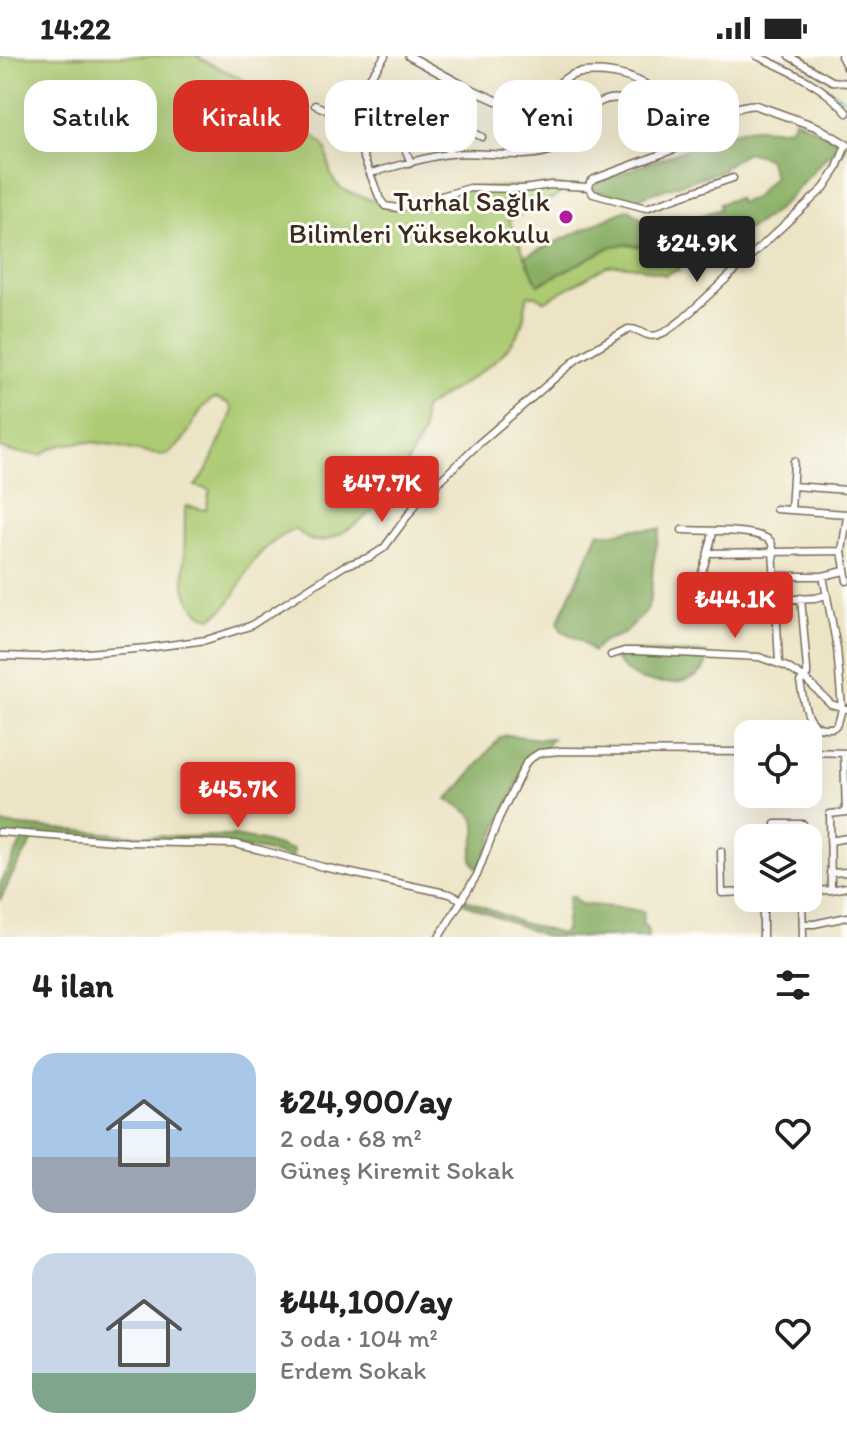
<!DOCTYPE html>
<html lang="tr">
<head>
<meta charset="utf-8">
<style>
	:root { --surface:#fff; --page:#f2f2f2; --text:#222; --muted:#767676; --accent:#d93025 }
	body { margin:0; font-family:Itim,sans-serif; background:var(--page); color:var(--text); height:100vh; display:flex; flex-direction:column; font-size:30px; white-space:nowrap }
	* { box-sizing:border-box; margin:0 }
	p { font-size:26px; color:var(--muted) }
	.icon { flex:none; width:44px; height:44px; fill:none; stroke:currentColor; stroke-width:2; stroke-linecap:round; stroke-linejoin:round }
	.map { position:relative; height:881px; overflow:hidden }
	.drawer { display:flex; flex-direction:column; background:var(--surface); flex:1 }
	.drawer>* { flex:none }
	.banner { position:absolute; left:24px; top:24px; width:800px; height:72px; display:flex; gap:16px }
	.tools { position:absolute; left:734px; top:664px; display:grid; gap:16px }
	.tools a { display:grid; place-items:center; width:88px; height:88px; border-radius:16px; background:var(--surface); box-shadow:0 8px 32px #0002; font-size:40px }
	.price { position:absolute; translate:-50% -68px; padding:0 18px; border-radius:8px; background:var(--accent); color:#fff; font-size:26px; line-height:52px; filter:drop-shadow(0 2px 4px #0008) }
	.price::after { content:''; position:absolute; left:50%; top:48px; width:24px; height:18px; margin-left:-12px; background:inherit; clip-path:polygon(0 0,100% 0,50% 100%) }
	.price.current { background:#222; color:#fff }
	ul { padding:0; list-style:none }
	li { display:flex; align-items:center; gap:24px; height:200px; padding:0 32px }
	li span { display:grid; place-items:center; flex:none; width:224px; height:160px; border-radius:24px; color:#555 }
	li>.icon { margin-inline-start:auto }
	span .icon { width:96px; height:96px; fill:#fffc; stroke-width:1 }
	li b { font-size:34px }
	h2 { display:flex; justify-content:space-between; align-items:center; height:96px; padding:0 32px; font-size:34px }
	.pill { padding:0 28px; border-radius:24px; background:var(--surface); box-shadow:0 8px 32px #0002; font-size:28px; line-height:72px }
	.pill.current { background:var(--accent); color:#fff }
	.status { display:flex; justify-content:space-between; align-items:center; height:56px; padding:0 40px; background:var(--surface); direction:ltr }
	.status svg { height:22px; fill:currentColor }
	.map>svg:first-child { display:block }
</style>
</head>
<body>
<div class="status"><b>14:22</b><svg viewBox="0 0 49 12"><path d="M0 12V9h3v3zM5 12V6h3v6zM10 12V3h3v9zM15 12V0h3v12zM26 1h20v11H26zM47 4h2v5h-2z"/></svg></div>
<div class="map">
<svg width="847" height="881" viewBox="0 0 847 881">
	<rect width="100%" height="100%" fill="#fdfcf7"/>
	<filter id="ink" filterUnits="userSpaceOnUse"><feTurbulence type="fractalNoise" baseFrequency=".0125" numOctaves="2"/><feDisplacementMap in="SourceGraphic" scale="16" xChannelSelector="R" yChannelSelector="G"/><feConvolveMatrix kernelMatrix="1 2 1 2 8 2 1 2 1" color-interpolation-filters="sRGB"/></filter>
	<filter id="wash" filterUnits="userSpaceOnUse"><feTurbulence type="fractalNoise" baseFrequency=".006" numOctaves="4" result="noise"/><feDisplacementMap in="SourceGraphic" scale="32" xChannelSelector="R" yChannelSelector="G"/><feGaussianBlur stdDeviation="1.8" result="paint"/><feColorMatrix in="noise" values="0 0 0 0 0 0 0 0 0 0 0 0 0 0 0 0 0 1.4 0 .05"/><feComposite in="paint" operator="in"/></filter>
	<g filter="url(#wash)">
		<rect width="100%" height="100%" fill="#ece4c5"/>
		<path fill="#accb73" stroke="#747a48" stroke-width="2" d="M 0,0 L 200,0 L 199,2 L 260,32 L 271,28 L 303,43 L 296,58 L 303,62 L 307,66 L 304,72 C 310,78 319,83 324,90 C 331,101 325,119 340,131 C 352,141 373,140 388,152 L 465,132 L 562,129 L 559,139 L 509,164 L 538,229 L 612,190 L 627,188 L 658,194 L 677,195 L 679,214 L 668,217 L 666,219 L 639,211 L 619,209 L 607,210 L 545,245 L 537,240 L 528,239 C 525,249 525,261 521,271 C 504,310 457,328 424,353 L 423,358 L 423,377 L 405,412 C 400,437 342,486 317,485 C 307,485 302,478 295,473 C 280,480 264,491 254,505 C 238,526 236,548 211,562 L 202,559 L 191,547 L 184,531 L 185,452 L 186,450 L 206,454 L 210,434 L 195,430 L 206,416 L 230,363 L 232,353 L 228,347 L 216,342 C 194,348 192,389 164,399 C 134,398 109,383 77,387 C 64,388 52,390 42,399 L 12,396 L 0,392 Z"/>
		<path fill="#89af65" stroke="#626c42" stroke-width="2" d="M 795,63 L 846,89 L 843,96 L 835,95 L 829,98 L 788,143 L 769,161 L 739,179 L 684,195 L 658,194 L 627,188 L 612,190 L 538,229 L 525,200 L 629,153 C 635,158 642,166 650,169 C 666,177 704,159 720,153 L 719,148 L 737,142 L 740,147 L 754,142 L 774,120 L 768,102 L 747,96 L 724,111 L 724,114 L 632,144 L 595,134 L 593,129 L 595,127 L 684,94 L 697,88 L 708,76 L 719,81 C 732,76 743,72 757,72 C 769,72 779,75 790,72 Z
			M 633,473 L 660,473 L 653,508 L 651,540 L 647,554 L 624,578 L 603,585 L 593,596 L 582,585 L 561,574 L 558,566 L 599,476 L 609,478 Z
			M 620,596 L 707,597 C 707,601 707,607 705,610 C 696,632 652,629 635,621 C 625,616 618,607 611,599 Z
			M 507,679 L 540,683 L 552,682 L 543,696 L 527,705 L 479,813 C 461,801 483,781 474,763 C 469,754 455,748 447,743 L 458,733 L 500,681 Z
			M 0,768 L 126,779 L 179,781 L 234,780 L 262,785 L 293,794 L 293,802 L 261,794 L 209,788 L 37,778 L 14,815 L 0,845 L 0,828 L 23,783 L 0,781 Z
			M 569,840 L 573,841 L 580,848 L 624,852 L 644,856 L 642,867 L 648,873 L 648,881 L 547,881 L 461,846 L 463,842 L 522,867 L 561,878 L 565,875 Z"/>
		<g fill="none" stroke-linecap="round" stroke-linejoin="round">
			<path stroke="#49aac8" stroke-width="2" d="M 774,0 L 806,17 L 847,45"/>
		</g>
	</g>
	<g filter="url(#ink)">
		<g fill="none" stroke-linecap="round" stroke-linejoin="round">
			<g stroke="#796b58" stroke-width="9">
				<path id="minor" d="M 385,0 L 369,23 L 349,64 L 380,143 L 385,150 L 398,152 L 470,132 L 523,133 L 551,129 L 589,131
					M 757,0 C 788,14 825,30 847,57
					M 789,0 L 832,25 L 847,27
					M 841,0 L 847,12
					M 369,23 L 482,81
					M 406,42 L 394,66 L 411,107
					M 315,49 L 349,64
					M 713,59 C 705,74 698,83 683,90 L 594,123 L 590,126 L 589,132 L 593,138 L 646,152 L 733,122
					M 445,62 L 462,29
					M 448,98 L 451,65
					M 522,99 L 523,55
					M 370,117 C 396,111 423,101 450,98 C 479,94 532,106 556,92 C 566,80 587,53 600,46 C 637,28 664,85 685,76 C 692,73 696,62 700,56
					M 793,430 L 847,434
					M 776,453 L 847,458
					M 791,454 L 794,405
					M 847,461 L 842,495 L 847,525
					M 682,474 C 703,475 748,473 766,482 C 772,485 771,486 773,492 L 779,607
					M 713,476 C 708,501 699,524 692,548 L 815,542 L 827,539
					M 709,497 L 842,495
					M 700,520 L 823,520 L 844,515
					M 801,542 L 807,613 L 807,619 L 800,626 C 804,643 804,673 827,672 C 835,672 833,672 838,667 L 842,653 L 837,592 L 823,520
					M 611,599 L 624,595 L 636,595 L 759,601 L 787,611 L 804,622 L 831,648 L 847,653
					M 0,600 L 38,601 L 147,592 L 206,584 L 250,570 L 344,510 L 370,501 L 384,492 L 417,447 L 476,390 L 577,303 L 628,273 C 637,272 639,276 648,279 C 660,283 675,269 684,262 L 824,132 L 836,114 L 846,89
					M 808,696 L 847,697
					M 844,697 L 846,756
					M 0,776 L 128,786 L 235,788 L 261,794 L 323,811 L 450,838 L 462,844
					M 775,782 L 775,768 L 803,768 L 802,782
					M 830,785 L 847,782
					M 721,795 L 722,837 L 748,836
					M 830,817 L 847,816
					M 831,834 L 830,758 L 847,756
					M 808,835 L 831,834 L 847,831
					M 763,842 L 763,881
					M 802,842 L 803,881
					M 803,868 L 814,868 L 847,861
					M 439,881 L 477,819 L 499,762 L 527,705 L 539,697 L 560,695 L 748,696"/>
			</g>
			<g stroke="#796b58" stroke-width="10">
				<path id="tertiary" d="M 409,0 L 462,29 L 517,54 C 545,58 553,21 579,17 C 618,12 640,25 673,43 C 684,48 695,56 707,58 C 723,61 739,48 755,49 L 817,71 L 847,89"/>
			</g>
			<use href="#minor" stroke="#fff" stroke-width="6"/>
			<use href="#tertiary" stroke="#fff" stroke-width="7"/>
		</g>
	</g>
	<circle fill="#b5179e" stroke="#fdfcf7" stroke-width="3" cx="566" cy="161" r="8"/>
	<g text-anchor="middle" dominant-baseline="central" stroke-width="6" stroke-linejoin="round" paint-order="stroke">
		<g font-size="28" fill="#3b2a1e" stroke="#fdfcf7" text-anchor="end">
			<text x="550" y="145">Turhal Sağlık<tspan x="550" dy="32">Bilimleri Yüksekokulu</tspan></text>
		</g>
	</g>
</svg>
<div class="tools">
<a><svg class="icon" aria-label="locate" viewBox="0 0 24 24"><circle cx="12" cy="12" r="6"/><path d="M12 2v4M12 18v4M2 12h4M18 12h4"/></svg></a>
<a><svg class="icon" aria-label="layers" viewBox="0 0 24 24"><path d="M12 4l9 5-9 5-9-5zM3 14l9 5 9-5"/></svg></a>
</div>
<b class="price current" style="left:697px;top:228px">₺24.9K</b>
<b class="price" style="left:382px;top:468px">₺47.7K</b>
<b class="price" style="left:735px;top:584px">₺44.1K</b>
<b class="price" style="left:238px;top:774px">₺45.7K</b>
<div class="banner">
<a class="pill">Satılık</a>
<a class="pill current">Kiralık</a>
<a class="pill">Filtreler</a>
<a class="pill">Yeni</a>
<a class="pill">Daire</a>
</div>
</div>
<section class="drawer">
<h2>4 ilan<svg class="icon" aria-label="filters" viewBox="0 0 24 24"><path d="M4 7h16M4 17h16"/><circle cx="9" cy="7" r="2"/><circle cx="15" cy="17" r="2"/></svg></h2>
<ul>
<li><span style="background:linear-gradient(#a9c7e8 65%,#9aa5b1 0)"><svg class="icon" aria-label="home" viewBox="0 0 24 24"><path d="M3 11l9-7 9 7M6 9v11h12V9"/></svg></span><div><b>₺24,900/ay</b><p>2 oda · 68 m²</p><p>Güneş Kiremit Sokak</p></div><svg class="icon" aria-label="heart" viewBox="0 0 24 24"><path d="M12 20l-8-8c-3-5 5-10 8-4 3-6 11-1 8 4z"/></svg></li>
<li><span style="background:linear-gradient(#c9d6e8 75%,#7fa58c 0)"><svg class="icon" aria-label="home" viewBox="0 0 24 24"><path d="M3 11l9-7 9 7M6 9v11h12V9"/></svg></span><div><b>₺44,100/ay</b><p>3 oda · 104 m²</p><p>Erdem Sokak</p></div><svg class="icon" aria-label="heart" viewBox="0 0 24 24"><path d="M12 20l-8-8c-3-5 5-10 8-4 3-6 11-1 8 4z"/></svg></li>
</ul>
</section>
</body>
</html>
